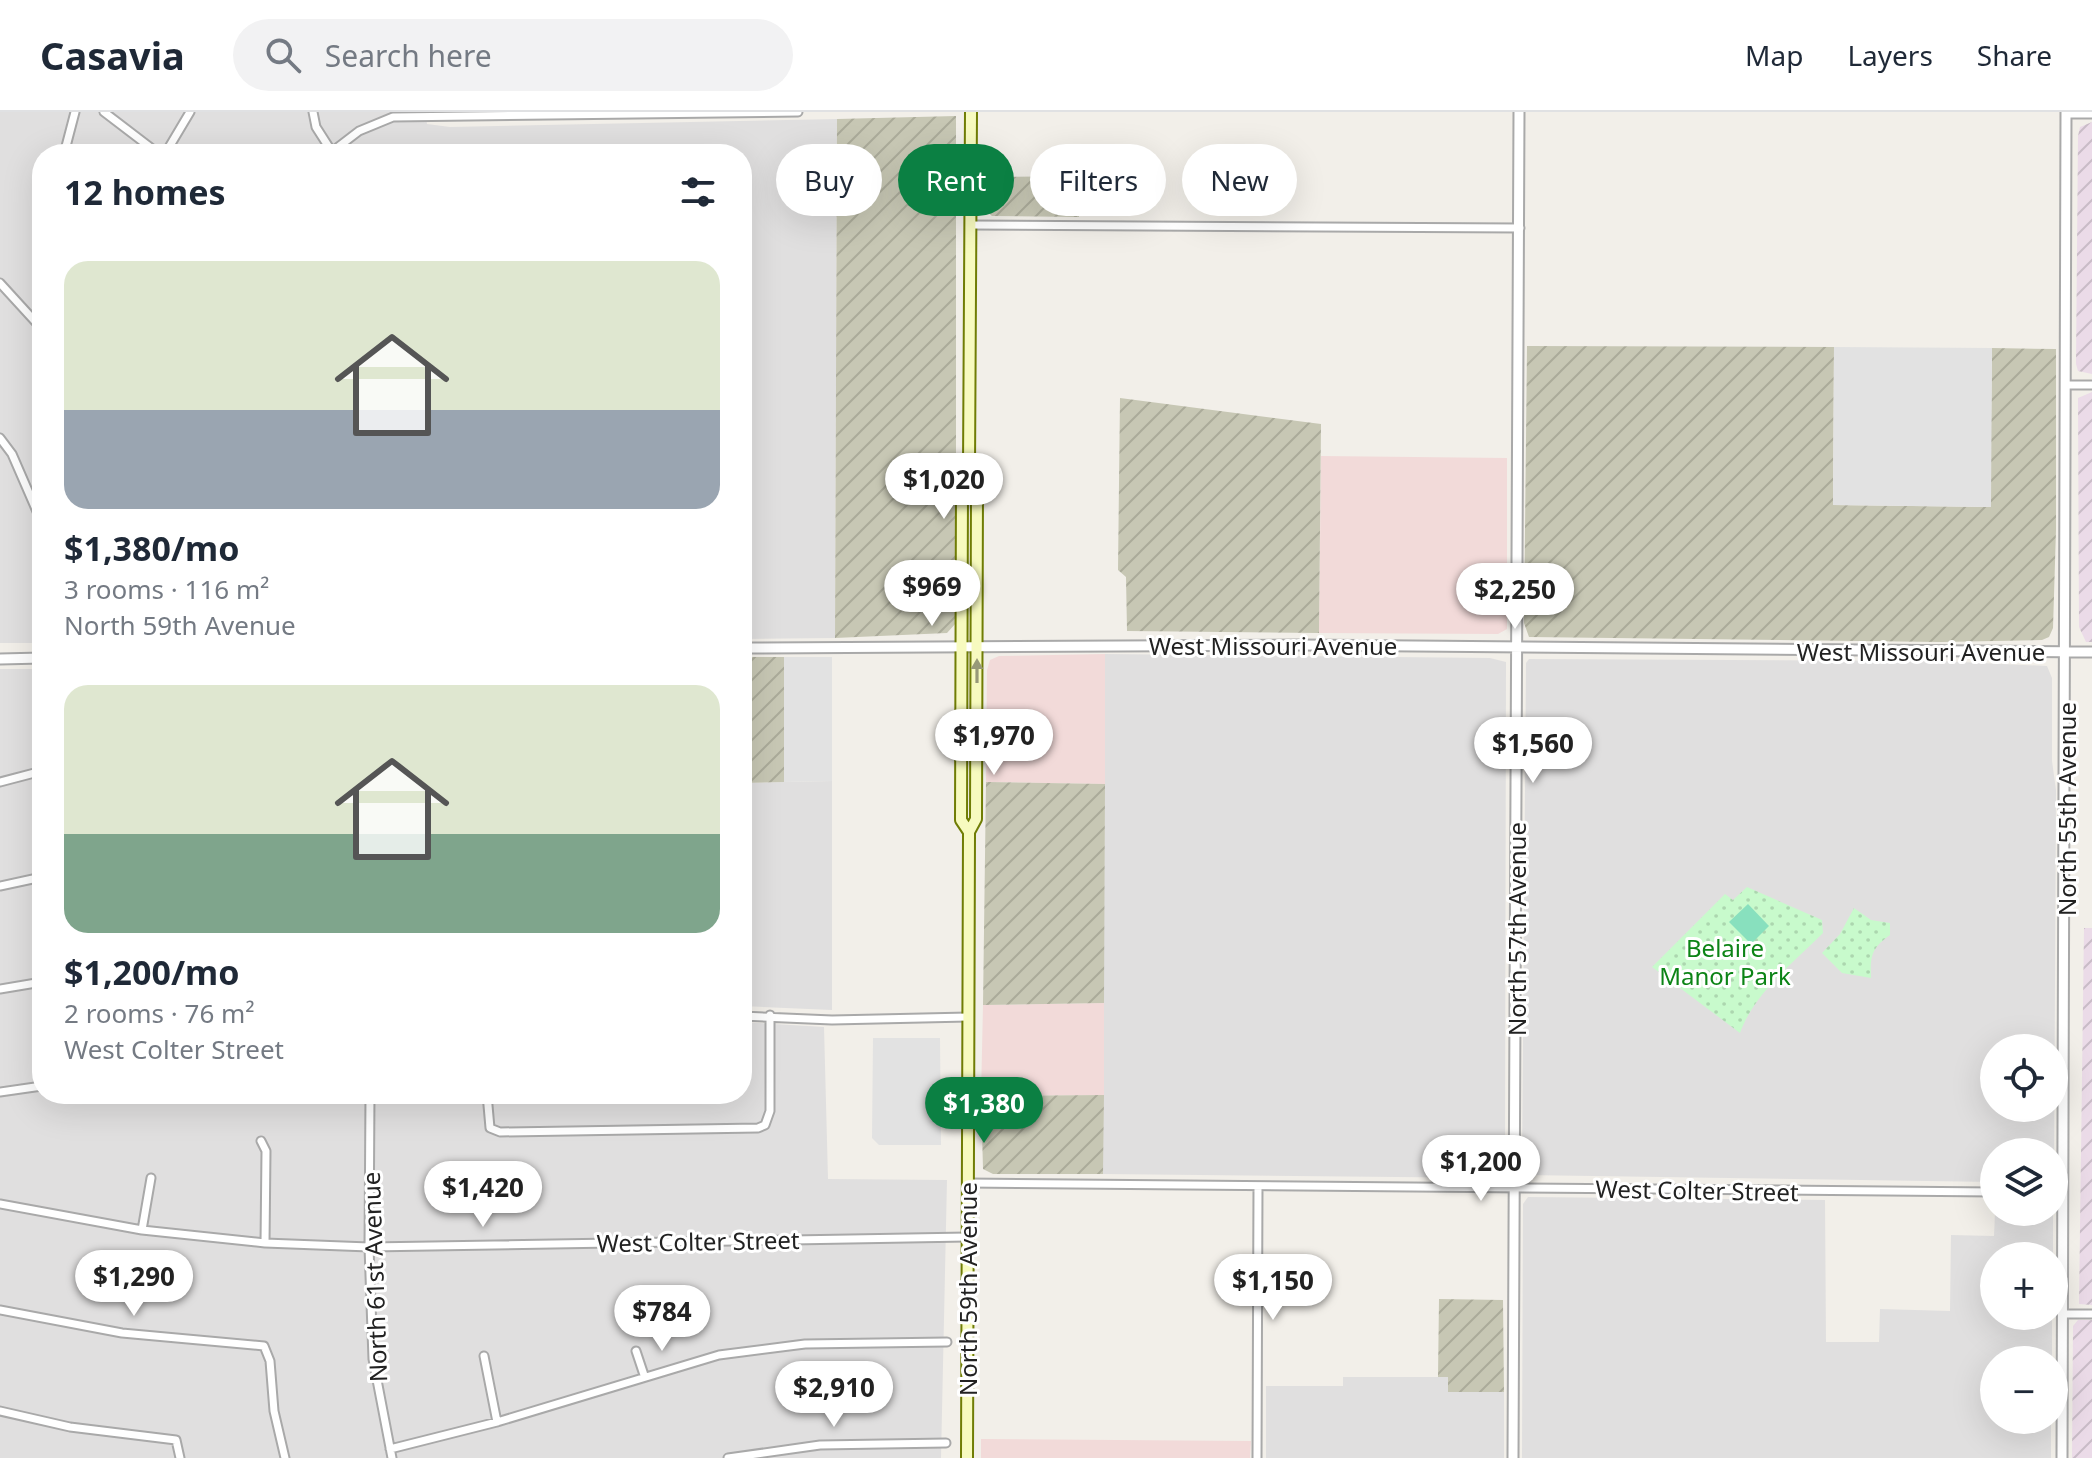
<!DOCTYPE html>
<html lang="en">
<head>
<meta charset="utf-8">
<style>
	:root { --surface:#fff; --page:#f2f2f3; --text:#1f2937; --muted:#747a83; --line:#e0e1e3; --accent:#0b8043 }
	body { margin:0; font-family:"Noto Sans",sans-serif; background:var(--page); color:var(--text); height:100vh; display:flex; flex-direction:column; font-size:30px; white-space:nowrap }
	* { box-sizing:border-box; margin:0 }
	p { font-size:26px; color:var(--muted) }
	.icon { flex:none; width:44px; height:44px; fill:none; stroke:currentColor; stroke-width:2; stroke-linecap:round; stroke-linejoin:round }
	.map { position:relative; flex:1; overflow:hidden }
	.side { position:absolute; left:32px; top:32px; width:720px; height:960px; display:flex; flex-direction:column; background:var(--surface); border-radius:32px; box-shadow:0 8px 32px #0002 }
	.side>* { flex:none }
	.hud { position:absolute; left:776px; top:32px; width:760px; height:72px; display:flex; gap:16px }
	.fabs { position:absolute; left:1980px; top:922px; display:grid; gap:16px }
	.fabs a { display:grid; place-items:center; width:88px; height:88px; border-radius:50%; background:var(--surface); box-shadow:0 8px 32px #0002; font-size:40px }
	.price { position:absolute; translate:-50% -68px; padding:0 18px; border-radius:28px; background:#fff; color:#222; font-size:26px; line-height:52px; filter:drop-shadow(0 2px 4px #0008) }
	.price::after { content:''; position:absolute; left:50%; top:48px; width:24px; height:18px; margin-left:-12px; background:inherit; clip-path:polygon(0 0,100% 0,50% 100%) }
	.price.current { background:var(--accent); color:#fff }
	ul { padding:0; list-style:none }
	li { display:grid; align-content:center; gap:16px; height:424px; padding:0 32px }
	li span { display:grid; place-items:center; height:248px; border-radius:24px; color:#555 }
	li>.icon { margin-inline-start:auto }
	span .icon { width:144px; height:144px; fill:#fffc; stroke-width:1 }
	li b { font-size:34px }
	h2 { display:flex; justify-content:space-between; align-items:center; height:96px; padding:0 32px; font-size:34px }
	.chip { padding:0 28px; border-radius:36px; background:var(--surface); box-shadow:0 8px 32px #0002; font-size:28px; line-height:72px }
	.chip.current { background:var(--accent); color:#fff }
	header { display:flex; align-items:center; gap:48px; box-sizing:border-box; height:112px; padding:0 40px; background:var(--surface); border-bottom:2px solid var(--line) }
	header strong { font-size:38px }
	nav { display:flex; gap:44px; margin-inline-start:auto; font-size:28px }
	.search { width:560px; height:72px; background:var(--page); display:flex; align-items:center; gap:20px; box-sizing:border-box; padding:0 28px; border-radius:44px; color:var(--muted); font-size:30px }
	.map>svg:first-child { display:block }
</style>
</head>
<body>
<header>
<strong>Casavia</strong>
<div class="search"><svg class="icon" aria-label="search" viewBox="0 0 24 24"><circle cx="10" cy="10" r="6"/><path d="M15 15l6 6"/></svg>Search here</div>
<nav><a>Map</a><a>Layers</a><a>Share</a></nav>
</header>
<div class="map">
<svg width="2092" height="1346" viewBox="0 0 2092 1346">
	<defs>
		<pattern id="industrial-furrows" width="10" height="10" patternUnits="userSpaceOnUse" patternTransform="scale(2)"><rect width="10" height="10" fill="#ebdbe8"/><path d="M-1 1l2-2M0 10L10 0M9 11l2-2" fill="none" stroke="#c9bcc7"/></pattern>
		<pattern id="construction-furrows" width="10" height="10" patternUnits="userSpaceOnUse" patternTransform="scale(2)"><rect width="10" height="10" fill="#c7c7b4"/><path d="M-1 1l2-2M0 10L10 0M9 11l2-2" fill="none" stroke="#abab9a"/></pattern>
		<pattern id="park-dots" width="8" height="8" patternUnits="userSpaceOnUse" patternTransform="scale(2)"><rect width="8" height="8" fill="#c8facc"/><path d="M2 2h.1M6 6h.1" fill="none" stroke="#acd6af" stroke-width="1.8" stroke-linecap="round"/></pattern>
	</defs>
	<rect width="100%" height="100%" fill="#f2efe9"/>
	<path fill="#e0dfdf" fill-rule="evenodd" d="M 0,0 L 426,0 L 427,12 L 450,15 L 837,7 L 835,526 L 742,527 L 742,42 L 42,42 L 42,531 L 0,531 Z
		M 1105,542 L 1490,546 L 1506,550 L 1505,1049 L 1503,1060 L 1498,1066 L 1103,1062 Z
		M 1529,547 L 1939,549 L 2047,554 L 2052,566 L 2052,649 L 2056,678 L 2054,1062 L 2054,1040 L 1994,1040 L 1994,1070 L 1525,1063 L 1522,1056 L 1526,551 ZM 1994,936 L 2054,936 L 2054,996 L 1994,996 Z
		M 0,557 L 42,557 L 42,982 L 742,982 L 742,910 L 824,915 L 828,1067 L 947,1068 L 941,1346 L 0,1346 Z
		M 832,669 L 832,898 L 742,894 L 742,671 Z
		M 1528,1085 L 1825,1088 L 1826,1230 L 1879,1230 L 1880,1197 L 1950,1199 L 1951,1123 L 1994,1124 L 1995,1100 L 2053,1100 L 2053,1144 L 1994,1144 L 1994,1204 L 2052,1204 L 2052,1248 L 1994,1248 L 1994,1308 L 2051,1308 L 2051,1346 L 1522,1346 L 1523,1092 Z
		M 1343,1265 L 1448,1265 L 1449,1280 L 1504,1280 L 1504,1346 L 1266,1346 L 1266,1274 L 1343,1274 Z"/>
	<path fill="#f2dad9" d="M 1321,344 L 1507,346 L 1507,517 L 1498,522 L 1319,521 Z
		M 1105,542 L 1105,672 L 986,670 L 987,558 L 990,548 L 999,544 Z
		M 1104,891 L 1104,983 L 981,984 L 983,893 Z
		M 981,1327 L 1251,1329 L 1250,1346 L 981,1346 Z"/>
	<path fill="url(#industrial-furrows)" d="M 2092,10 L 2092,262 L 2078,259 L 2076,252 L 2078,24 L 2080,15 Z
		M 2092,280 L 2092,530 L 2086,530 L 2079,515 L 2078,286 Z
		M 2084,816 L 2092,816 L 2092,1193 L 2079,1192 Z
		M 2078,1208 L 2092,1208 L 2092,1346 L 2072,1346 L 2073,1214 Z"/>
	<path fill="url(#construction-furrows)" d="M 956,4 L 956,511 L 947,521 L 835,526 L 837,7 Z
		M 1080,64 L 1079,105 L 992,104 L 985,98 L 984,65 Z
		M 1527,234 L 1834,235 L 1833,393 L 1990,395 L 1992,236 L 2056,237 L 2056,418 L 2053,516 L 2049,525 L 2042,528 L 1941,530 L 1529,525 L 1524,511 Z
		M 1120,286 L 1321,312 L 1319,521 L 1127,519 L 1126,465 L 1118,458 Z
		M 742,545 L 784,545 L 784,670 L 742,671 Z
		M 986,670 L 1105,672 L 1104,891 L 983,893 Z
		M 1104,983 L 1103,1062 L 993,1062 L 983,1057 L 981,984 Z
		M 1439,1187 L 1503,1188 L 1504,1280 L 1448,1280 L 1448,1265 L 1438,1265 Z"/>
	<path fill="url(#park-dots)" d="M 1747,775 L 1822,808 L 1823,821 C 1793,851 1755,880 1740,921 L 1652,855 L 1725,782 L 1733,788 Z
		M 1854,796 L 1871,808 L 1890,811 L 1890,823 C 1872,836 1870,843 1871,866 L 1842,861 L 1822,841 L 1840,822 Z"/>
	<path fill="#88e0be" d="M 1748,792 L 1769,814 L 1751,832 L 1729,810 Z"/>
	<path fill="#e2e2e2" d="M 1834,235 L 1992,236 L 1991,395 L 1833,393 Z
		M 784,545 L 832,545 L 832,669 L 784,670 Z
		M 873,926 L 940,926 L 941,1033 L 879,1033 L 872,1026 Z"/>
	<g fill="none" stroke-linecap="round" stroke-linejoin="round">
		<g stroke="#a9a9a9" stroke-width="11">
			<path id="minor" d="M 104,0 L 159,42
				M 313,0 L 316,15 L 332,40
				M 2066,2 L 2092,2
				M 64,42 L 75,0
				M 165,42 L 190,0
				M 329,42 L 359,19 L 393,5 L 798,0
				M 970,113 L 1520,116
				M 0,171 L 42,217
				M 2066,273 L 2092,273
				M 0,326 L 12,342 L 42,411
				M 0,670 L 42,659
				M 0,774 L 42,765
				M 0,877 L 42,870
				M 742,904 L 832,908 L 968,905
				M 0,980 L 42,974
				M 370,982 L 369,1135 L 373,1247 L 392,1346
				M 487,982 L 490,1016 L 500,1020 L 758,1016 L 765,1013 L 770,999 L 770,903
				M 261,1029 L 266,1039 L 265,1131
				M 967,1071 L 1994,1080
				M 0,1092 L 142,1118 L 265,1131 L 369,1135 L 967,1125
				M 142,1118 L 151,1066
				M 0,1198 L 122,1221 L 264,1234 L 270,1249 L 274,1299 L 285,1346
				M 2064,1202 L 2092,1202
				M 636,1239 L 644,1263
				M 484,1244 L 497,1310
				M 0,1299 L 70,1315 L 176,1328 L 180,1346
				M 390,1337 L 497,1310 L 719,1243 L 805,1232 L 947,1230
				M 728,1346 L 820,1333 L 946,1331
				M 1257,1346 L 1258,1074"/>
		</g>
		<g stroke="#a9a9a9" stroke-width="13">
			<path id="tertiary" d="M 742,536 L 1302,533 L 2092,540
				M 0,547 L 42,546
				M 1513,1346 L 1519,0
				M 2062,1346 L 2066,0"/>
		</g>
		<g stroke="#707d05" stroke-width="14">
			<path id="secondary" d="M 969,720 L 961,708 L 962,372 L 969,356
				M 967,1346 L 969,720 L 976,707 L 977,374 L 969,356 L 971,0"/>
		</g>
		<use href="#minor" stroke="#fff" stroke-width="7"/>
		<use href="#tertiary" stroke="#fff" stroke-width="9"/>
		<use href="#secondary" stroke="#f7fabf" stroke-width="10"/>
	</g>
	<defs><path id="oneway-solid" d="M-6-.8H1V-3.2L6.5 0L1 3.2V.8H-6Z" transform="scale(2)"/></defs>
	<use fill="#979978" href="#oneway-solid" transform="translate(977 559) rotate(-90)"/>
	<g text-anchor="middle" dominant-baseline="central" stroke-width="6" stroke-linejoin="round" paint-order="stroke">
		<g font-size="24" fill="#222" stroke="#fff">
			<text x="1273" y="533">West Missouri Avenue</text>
			<text x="1921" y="539">West Missouri Avenue</text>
			<text transform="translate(2066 697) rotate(-90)">North 55th Avenue</text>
			<text transform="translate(1516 817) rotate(-90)">North 57th Avenue</text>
			<text transform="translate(1697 1078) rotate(1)">West Colter Street</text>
			<text transform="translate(698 1129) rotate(-1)">West Colter Street</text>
			<text transform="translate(374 1165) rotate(-92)">North 61st Avenue</text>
			<text transform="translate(967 1177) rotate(-90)">North 59th Avenue</text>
		</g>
		<g font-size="24" fill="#0c8416" stroke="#fff">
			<text x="1725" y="835">Belaire<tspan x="1725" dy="28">Manor Park</tspan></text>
		</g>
	</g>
</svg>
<div class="fabs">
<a><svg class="icon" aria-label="locate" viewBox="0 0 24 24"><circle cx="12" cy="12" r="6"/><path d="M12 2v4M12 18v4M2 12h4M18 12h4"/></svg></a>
<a><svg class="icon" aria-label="layers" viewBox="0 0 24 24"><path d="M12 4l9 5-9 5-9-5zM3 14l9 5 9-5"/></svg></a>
<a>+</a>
<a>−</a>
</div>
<b class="price" style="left:944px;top:409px">$1,020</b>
<b class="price" style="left:932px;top:516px">$969</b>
<b class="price" style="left:1515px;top:519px">$2,250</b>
<b class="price" style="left:994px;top:665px">$1,970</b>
<b class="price" style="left:1533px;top:673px">$1,560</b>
<b class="price current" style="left:984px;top:1033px">$1,380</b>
<b class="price" style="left:1481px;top:1091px">$1,200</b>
<b class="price" style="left:483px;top:1117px">$1,420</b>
<b class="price" style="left:134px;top:1206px">$1,290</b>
<b class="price" style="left:1273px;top:1210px">$1,150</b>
<b class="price" style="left:662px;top:1241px">$784</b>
<b class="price" style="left:834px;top:1317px">$2,910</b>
<div class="hud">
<a class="chip">Buy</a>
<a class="chip current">Rent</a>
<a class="chip">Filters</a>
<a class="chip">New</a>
</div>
<section class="side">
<h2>12 homes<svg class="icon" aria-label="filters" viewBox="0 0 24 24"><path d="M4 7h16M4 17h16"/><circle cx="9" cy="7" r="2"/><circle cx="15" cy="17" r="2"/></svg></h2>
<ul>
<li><span style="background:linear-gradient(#dfe7d0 60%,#9aa5b1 0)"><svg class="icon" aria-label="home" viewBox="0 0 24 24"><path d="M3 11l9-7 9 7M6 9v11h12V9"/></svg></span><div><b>$1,380/mo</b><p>3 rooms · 116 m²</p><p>North 59th Avenue</p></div></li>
<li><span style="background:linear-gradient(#dfe7d0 60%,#7fa58c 0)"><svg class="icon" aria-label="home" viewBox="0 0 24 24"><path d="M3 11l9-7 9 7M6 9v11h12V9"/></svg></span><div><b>$1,200/mo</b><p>2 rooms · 76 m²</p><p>West Colter Street</p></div></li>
</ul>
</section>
</div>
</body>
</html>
